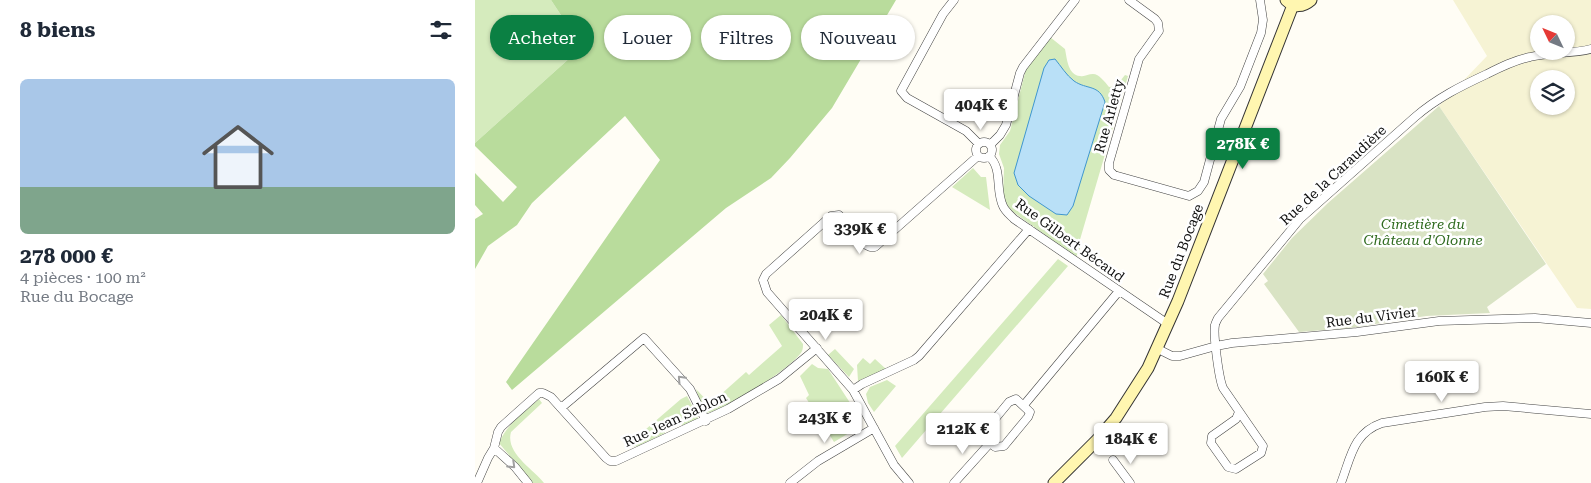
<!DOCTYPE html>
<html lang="fr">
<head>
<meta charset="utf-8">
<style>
	:root { --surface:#fff; --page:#f2f2f3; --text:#1f2937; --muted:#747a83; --accent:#0b8043 }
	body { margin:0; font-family:"Roboto Serif",serif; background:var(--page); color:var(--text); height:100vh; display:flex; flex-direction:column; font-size:19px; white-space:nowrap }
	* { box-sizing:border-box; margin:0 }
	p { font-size:16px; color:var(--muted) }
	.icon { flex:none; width:28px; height:28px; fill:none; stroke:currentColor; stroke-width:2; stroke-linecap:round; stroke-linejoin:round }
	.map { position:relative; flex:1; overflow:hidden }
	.side { display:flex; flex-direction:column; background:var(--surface); width:475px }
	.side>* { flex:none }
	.hud { position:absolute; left:15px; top:15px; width:475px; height:45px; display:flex; gap:10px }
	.needle { width:32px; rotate:313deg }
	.fabs { position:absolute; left:1055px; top:15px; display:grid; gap:10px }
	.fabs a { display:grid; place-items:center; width:45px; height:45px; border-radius:50%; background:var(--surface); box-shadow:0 1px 4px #0004; font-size:25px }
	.price { position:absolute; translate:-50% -42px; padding:0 11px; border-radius:5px; background:#fff; color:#222; font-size:16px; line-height:32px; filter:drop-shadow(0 1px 2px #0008) }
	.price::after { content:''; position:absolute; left:50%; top:30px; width:15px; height:11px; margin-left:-8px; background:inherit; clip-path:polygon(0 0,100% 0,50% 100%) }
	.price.on { background:var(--accent); color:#fff }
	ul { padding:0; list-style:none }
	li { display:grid; align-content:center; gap:10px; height:265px; padding:0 20px }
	li span { display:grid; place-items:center; height:155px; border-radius:8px; color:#555 }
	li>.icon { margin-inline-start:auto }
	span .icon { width:90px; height:90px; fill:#fffc; stroke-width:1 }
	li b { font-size:21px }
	h2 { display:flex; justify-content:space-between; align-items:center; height:60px; padding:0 20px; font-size:21px }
	.chip { padding:0 18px; border-radius:22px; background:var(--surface); box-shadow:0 1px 4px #0004; font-size:18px; line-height:45px }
	.chip.on { background:var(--accent); color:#fff }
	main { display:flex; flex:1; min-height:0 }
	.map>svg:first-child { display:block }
</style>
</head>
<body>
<main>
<section class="side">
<h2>8 biens<svg class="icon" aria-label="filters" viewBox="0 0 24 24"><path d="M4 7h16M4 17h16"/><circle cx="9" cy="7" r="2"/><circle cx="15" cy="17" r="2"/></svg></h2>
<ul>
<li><span style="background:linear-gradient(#a9c7e8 70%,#7fa58c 0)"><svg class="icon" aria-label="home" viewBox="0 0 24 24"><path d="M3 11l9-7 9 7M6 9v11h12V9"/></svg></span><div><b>278 000 €</b><p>4 pièces · 100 m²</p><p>Rue du Bocage</p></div></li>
</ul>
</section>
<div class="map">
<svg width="1116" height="483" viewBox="0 0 1116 483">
	<rect width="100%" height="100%" fill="#fffdf5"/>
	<path fill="#f6f3d4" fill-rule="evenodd" d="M 978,0 L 1116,0 L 1116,309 L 1102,308 L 964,106 L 1012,56 ZM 1064,24 L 1091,24 L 1091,51 L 1064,51 ZM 1064,79 L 1091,79 L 1091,106 L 1064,106 Z"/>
	<path fill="#d5ebbd" d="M 0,0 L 76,0 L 107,47 L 0,143 Z
		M 575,37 L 590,49 C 592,59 593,75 605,76 C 610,77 613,74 618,74 C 624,74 630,82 634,87 L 641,86 L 650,75 L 653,76 L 604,243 L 605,249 L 601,257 L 534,209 L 528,196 L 529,168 L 524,154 L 525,145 L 535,131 L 551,69 Z
		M 498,168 L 506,177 L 511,177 L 515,210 L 477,187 Z
		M 583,259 L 593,266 L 427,458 L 420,446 Z
		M 306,315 L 328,344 C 328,346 328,349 327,351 C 319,367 245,414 229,413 L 221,389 L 235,404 L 271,372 L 274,375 L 307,346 L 294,325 Z
		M 360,349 L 379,369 L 374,377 L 353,355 Z
		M 388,358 L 395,364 L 400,359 L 411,369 L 383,381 L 382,365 Z
		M 337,364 L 343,368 L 353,369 L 381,412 L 374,433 L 359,442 L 331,398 L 334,395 L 325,376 Z
		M 412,380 L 421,386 L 399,412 L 393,403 L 391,394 L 395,387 Z
		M 212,396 L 223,416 L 222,419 L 208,426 L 204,419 L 187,427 L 190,433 L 163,446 L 149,448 L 206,399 Z
		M 64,399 L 67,403 L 36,432 C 30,453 58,469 69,483 L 57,483 L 24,443 C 32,424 49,412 64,399 Z"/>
	<path fill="#b9dc9c" d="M 76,0 L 421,0 L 357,108 L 315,158 L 296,178 L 251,208 L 37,390 L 31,382 L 185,160 L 150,116 L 57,203 L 42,225 L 13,246 L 0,269 L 0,219 L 8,214 L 0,205 L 0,173 L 28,202 L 42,187 L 0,146 L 0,143 L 107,47 Z"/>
	<path fill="#d9e3c4" d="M 964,106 L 1071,264 L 1012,307 L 1015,313 L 951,316 L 875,328 L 824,332 L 789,284 L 793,281 L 788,274 L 817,238 L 853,203 Z"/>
	<path fill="#b9e0f7" stroke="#3f96cf" d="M 580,59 C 586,66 591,75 599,81 C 612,90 624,84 630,102 L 598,206 L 592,215 L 581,214 L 554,196 L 543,185 L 539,173 L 569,68 L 574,60 Z"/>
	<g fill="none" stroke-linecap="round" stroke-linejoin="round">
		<g stroke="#444" stroke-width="9">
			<path id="minor" d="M 479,0 L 468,14 L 426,91 L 432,98 L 491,131 L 504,144
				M 654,0 L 680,19 L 683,23 L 684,31 L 664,59 L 634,163 L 634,170 L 639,175 L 714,196 L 723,191 L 729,182 L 746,119 L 765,87 L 786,33 L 788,20 L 785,0
				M501 150a8 8 0 1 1 16 0a8 8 0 1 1-16 0Z
				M 515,145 L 525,135 L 531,125 L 545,73 L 548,67 L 600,0
				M 514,156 C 528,169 520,190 528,206 C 530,211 535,215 539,219 L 693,324
				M 683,349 L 697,356 L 705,356 L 741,346 L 757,343 L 882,332 L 964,321 L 1060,318 L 1116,323
				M 378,390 L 387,384 L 439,360 L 444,356 L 554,229
				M 541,399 L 555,412 L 553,417 L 529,446 L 520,447 L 511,439 L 510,431 L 534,402 Z
				M 549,405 L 644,291
				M 86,408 L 169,338 L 215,389 L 231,421
				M 764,412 L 761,419 L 737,436 L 736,443 L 753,467 L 761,469 L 786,453 L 788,446 L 748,388 C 744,379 738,335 740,325 C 740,324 742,320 743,318 L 825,219 L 940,117 C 962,98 986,86 1012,74 C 1026,67 1040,60 1055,57 C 1074,52 1096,54 1116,49
				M 19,448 L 40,467 L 53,483
				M 638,460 L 655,483
				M 2,483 L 13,458 L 19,448 L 23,432 L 26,427 L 64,393 L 68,393 L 76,397 L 131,458 L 135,461 L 141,461 L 253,409 L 304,379 L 342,348
				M 315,483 L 343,461 L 399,428
				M 434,483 L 419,465 L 378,390 L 292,292 L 288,280 L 291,274 L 356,216 L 364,215 L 391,245 L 395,247 L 400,247 L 503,156
				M 479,483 L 515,443
				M 866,483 C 876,457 878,433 907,423 L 1010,407 L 1028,406 L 1116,414"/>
		</g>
		<g stroke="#333" stroke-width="13">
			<path id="secondary" d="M 811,0 C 819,8 828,7 836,0
				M 579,483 L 622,440 L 641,418 L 673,368 L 703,301 L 818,5"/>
		</g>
		<use href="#minor" stroke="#fff" stroke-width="8"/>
		<use href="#secondary" stroke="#fff6b0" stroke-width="11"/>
	</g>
	<defs><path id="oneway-chevron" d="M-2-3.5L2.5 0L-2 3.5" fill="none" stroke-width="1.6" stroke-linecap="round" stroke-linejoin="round" transform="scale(1.25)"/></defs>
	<g stroke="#a0a0a0">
		<use href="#oneway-chevron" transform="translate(206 379) rotate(-133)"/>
		<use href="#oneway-chevron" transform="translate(37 465) rotate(44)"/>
	</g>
	<g text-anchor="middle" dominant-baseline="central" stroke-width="5" stroke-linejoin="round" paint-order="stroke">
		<g font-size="14" fill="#111" stroke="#fff">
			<text transform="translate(634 116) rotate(-74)">Rue Arletty</text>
			<text transform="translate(858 175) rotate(-43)">Rue de la Caraudière</text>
			<text transform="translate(595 240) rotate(36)">Rue Gilbert Bécaud</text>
			<text transform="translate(706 251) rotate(-69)">Rue du Bocage</text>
			<text transform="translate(896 317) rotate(-7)">Rue du Vivier</text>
			<text transform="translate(200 419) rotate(-25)">Rue Jean Sablon</text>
		</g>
		<g font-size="14" font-style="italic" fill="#2f6b1f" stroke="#fff">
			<text x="948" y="224">Cimetière du<tspan x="948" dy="16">Château d'Olonne</tspan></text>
		</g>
	</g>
</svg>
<div class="fabs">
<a><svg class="needle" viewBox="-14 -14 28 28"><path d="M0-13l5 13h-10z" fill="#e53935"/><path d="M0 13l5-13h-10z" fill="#747a83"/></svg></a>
<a><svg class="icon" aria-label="layers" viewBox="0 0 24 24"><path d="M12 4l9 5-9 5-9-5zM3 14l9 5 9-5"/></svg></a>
</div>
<b class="price" style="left:506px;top:131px">404K €</b>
<b class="price on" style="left:768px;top:170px">278K €</b>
<b class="price" style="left:385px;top:255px">339K €</b>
<b class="price" style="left:351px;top:341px">204K €</b>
<b class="price" style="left:967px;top:403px">160K €</b>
<b class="price" style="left:350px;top:444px">243K €</b>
<b class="price" style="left:488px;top:455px">212K €</b>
<b class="price" style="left:656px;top:465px">184K €</b>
<div class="hud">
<a class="chip on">Acheter</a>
<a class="chip">Louer</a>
<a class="chip">Filtres</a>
<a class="chip">Nouveau</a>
</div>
</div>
</main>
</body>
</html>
